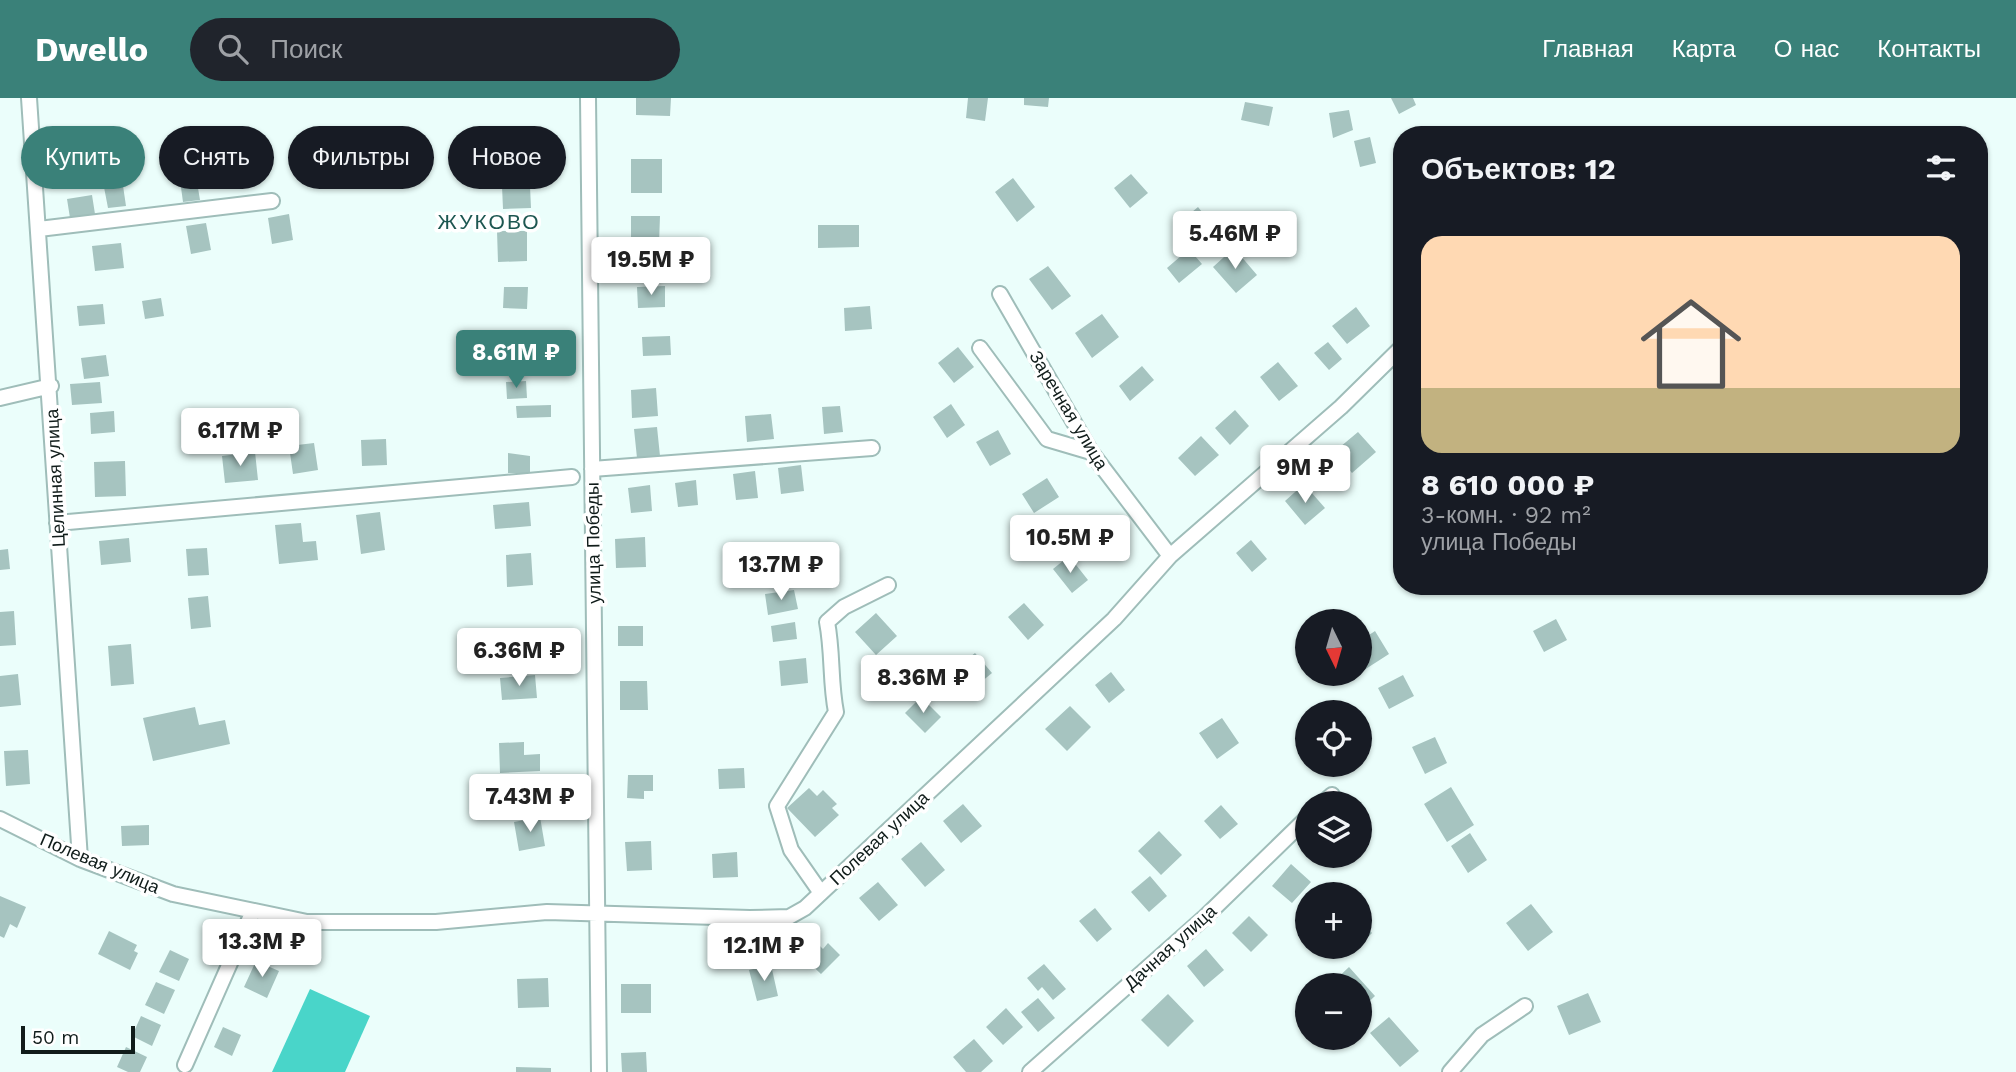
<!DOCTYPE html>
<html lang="ru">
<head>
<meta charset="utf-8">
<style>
	:root { --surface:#171b24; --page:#20242c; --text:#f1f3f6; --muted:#9ea1a6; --accent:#3a8179 }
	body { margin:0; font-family:"Work Sans",sans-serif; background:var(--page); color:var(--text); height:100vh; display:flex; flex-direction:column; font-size:26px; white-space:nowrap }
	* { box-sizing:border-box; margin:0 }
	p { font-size:23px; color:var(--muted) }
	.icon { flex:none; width:38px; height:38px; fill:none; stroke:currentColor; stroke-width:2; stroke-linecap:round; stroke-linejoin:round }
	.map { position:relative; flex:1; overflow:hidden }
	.sheet { position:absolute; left:1393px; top:28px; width:595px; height:469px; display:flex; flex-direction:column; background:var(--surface); border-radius:28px; box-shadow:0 2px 5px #0004 }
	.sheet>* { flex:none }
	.hud { position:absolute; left:21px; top:28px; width:665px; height:63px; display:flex; gap:14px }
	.needle { width:46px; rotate:175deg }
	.controls { position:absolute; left:1295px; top:511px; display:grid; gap:14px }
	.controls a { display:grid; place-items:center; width:77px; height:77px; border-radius:50%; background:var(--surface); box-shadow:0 2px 5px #0004; font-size:35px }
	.scale { position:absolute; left:21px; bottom:18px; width:114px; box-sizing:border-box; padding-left:7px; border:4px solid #101c1a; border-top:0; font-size:19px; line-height:24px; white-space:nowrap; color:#101c1a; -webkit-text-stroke:5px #fff; paint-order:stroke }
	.price { position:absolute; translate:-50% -60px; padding:0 16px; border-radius:7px; background:#fff; color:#222; font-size:23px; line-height:46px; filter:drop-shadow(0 2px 4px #0008) }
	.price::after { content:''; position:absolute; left:50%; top:42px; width:21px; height:16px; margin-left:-10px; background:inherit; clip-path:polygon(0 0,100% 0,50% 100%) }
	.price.current { background:var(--accent); color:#fff }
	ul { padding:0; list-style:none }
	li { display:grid; align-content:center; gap:14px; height:371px; padding:0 28px }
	li span { display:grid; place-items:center; height:217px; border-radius:21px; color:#555 }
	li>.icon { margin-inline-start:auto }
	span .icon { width:126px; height:126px; fill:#fffc; stroke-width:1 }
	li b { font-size:30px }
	h2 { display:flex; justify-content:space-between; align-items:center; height:84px; padding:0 28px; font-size:30px }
	.chip { padding:0 24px; border-radius:32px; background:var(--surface); box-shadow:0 2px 5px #0004; font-size:24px; line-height:63px }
	.chip.current { background:var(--accent); color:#fff }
	header { display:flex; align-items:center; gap:42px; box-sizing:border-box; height:98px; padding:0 35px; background:var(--accent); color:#fff }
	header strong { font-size:33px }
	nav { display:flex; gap:38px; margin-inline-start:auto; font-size:24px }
	.search { width:490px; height:63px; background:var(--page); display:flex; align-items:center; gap:18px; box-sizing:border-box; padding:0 24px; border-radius:38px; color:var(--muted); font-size:26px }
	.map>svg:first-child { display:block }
</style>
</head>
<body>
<header>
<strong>Dwello</strong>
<div class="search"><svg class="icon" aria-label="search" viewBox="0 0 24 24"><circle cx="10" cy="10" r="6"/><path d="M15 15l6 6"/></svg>Поиск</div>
<nav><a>Главная</a><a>Карта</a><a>О нас</a><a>Контакты</a></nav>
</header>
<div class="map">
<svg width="2016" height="974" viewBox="0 0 2016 974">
	<rect width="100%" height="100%" fill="#ebfefb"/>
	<path fill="#49d5c9" d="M 310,891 L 370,918 L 345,974 L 272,974 Z"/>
	<path fill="#a6c4c0" d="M 636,0 L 671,0 L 670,18 L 636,17 Z
		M 968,0 L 988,0 L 985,23 L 966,20 Z
		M 1024,0 L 1049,0 L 1048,9 L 1024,7 Z
		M 1391,0 L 1413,0 L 1416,7 L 1399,16 Z
		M 1245,4 L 1273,9 L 1269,28 L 1241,22 Z
		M 1349,12 L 1353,32 L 1333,40 L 1329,15 Z
		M 79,30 L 84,56 L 61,59 L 56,34 Z
		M 527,30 L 528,53 L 501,54 L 501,31 Z
		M 1370,39 L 1376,65 L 1360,69 L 1354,43 Z
		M 631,61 L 662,61 L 662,95 L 631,95 Z
		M 195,72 L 200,102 L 183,104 L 179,75 Z
		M 1131,76 L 1148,95 L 1130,110 L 1114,90 Z
		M 1013,80 L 1035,109 L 1017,124 L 995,94 Z
		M 122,81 L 126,108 L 108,110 L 103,84 Z
		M 502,88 L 530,88 L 531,110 L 503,111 Z
		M 92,97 L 95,116 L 70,120 L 67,101 Z
		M 1198,109 L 1214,129 L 1196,143 L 1180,124 Z
		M 289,116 L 293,142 L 272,146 L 268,120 Z
		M 631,118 L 660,118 L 659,146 L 631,146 Z
		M 206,125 L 211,152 L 191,156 L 186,128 Z
		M 818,127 L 859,127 L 859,149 L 818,150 Z
		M 497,133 L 527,133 L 527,163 L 498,164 Z
		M 121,145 L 124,170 L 95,173 L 92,148 Z
		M 1234,150 L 1257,177 L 1236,195 L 1213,169 Z
		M 1189,151 L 1202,166 L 1179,185 L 1167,170 Z
		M 1048,168 L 1071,198 L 1052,212 L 1029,181 Z
		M 665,188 L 665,209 L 638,210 L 637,189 Z
		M 504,189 L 528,189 L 527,211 L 503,210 Z
		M 161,200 L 164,218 L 145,221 L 142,203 Z
		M 103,206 L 105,226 L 79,228 L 77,208 Z
		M 870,208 L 872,231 L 845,233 L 844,210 Z
		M 1356,209 L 1370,228 L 1347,246 L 1332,228 Z
		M 1102,216 L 1119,239 L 1092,260 L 1075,235 Z
		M 526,237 L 527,260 L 504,261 L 503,239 Z
		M 670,238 L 671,257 L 643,258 L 642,239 Z
		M 1328,244 L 1342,261 L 1329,272 L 1314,255 Z
		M 958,249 L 974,269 L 954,285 L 938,265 Z
		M 106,257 L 109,278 L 84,281 L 81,260 Z
		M 1278,264 L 1298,288 L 1279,303 L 1260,279 Z
		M 1142,268 L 1154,282 L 1130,303 L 1119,288 Z
		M 526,283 L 527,300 L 507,301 L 506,284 Z
		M 100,284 L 102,305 L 72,307 L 70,286 Z
		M 656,290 L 658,318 L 632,320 L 631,292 Z
		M 951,306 L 965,327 L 947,340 L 933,319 Z
		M 551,307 L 551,319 L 517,320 L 516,308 Z
		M 840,308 L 843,334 L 824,336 L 822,309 Z
		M 1235,312 L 1249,328 L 1230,347 L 1215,330 Z
		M 114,313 L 115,334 L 91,336 L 90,315 Z
		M 771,316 L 774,341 L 747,344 L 745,318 Z
		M 657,329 L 660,358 L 637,360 L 634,331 Z
		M 998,332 L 1011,356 L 990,368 L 976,344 Z
		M 1358,334 L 1376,354 L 1352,375 L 1334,354 Z
		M 1201,338 L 1219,357 L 1195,378 L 1178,360 Z
		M 386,341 L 387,367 L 362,368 L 361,342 Z
		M 314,345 L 318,372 L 293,376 L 289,348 Z
		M 255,354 L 258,382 L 225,385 L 222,358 Z
		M 508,355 L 530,358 L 530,375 L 508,375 Z
		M 125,363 L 126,398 L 95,399 L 94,364 Z
		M 801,367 L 804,393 L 781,396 L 778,370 Z
		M 755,373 L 758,400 L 736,402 L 733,376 Z
		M 1047,380 L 1059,399 L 1034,415 L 1022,396 Z
		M 696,382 L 698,407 L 678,409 L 675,385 Z
		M 1304,386 L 1325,410 L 1305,427 L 1285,403 Z
		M 650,387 L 652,413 L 631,415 L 628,390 Z
		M 529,404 L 531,428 L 495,431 L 493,407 Z
		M 380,414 L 385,452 L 361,456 L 356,417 Z
		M 301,425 L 303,444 L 316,443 L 318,462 L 279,466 L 275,427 Z
		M 645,439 L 646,469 L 616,470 L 615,441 Z
		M 129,440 L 131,464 L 101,467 L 99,443 Z
		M 1251,442 L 1267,461 L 1252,474 L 1236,455 Z
		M 207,450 L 209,477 L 188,478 L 186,451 Z
		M 8,451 L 10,471 L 0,472 L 0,452 Z
		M 531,455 L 533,487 L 507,489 L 506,457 Z
		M 1069,458 L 1088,482 L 1072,495 L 1053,471 Z
		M 789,460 L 792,479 L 764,484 L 760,464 Z
		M 794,492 L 798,511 L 768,517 L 765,496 Z
		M 208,498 L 211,529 L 191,531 L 188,500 Z
		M 1024,505 L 1044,527 L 1028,542 L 1008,519 Z
		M 14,513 L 16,547 L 0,548 L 0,514 Z
		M 876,515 L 897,538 L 876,557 L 855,534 Z
		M 1556,521 L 1567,542 L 1544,554 L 1533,533 Z
		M 795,524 L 797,541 L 773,544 L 771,528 Z
		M 618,528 L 643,528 L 643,548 L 618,548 Z
		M 1375,533 L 1389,556 L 1361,574 L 1360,543 Z
		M 535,535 L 535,554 L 512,554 L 512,536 Z
		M 131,546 L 134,586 L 111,588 L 108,548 Z
		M 975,555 L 992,575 L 975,589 L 958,569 Z
		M 806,560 L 808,585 L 781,588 L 779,563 Z
		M 1111,574 L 1125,592 L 1109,605 L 1095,587 Z
		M 18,576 L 21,607 L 0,609 L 0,578 Z
		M 535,577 L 537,600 L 502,602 L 500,580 Z
		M 1403,577 L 1414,598 L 1389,611 L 1378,590 Z
		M 620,583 L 647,583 L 648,612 L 620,612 Z
		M 921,599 L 941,619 L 925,635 L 905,615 Z
		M 1070,608 L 1091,629 L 1067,653 L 1045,631 Z
		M 195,609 L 199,627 L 225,622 L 230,646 L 153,663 L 143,620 Z
		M 1222,620 L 1239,645 L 1217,661 L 1199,635 Z
		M 1435,639 L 1447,665 L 1425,676 L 1412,649 Z
		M 524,644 L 524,657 L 540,656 L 540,673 L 500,675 L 499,645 Z
		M 28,652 L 30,686 L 6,688 L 4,653 Z
		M 744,670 L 745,690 L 719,691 L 718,671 Z
		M 628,677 L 653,677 L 653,693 L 644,693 L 644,701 L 627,700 Z
		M 1451,689 L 1474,727 L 1447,744 L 1424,706 Z
		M 809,690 L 817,698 L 823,692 L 837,706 L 832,710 L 839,717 L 815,739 L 787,710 Z
		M 963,706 L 982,728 L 961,745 L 943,723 Z
		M 1221,707 L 1238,726 L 1220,741 L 1204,723 Z
		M 540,719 L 545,748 L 519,753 L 514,724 Z
		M 149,727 L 149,747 L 122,748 L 121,728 Z
		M 1159,733 L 1182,757 L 1161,777 L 1138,753 Z
		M 1470,735 L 1487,762 L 1468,775 L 1451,748 Z
		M 651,743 L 652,772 L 627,773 L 625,744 Z
		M 921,744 L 945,772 L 925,789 L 901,761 Z
		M 737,754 L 738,779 L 713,780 L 712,756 Z
		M 1291,766 L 1311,784 L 1292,805 L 1272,788 Z
		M 1150,778 L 1167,798 L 1149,814 L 1131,794 Z
		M 878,784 L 898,807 L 879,823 L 859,800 Z
		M 0,798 L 26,809 L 17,830 L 10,826 L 4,840 L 0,838 Z
		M 1531,806 L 1553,834 L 1528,853 L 1506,825 Z
		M 1095,810 L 1112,831 L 1097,844 L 1079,823 Z
		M 1249,818 L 1268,837 L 1251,854 L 1232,835 Z
		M 1360,822 L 1372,835 L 1360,847 Z
		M 109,833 L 137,847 L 134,853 L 138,855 L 130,872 L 98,856 Z
		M 816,844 L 823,851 L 828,845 L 840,857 L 821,876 L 802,858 Z
		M 1336,849 L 1358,849 L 1346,859 Z
		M 1206,851 L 1224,872 L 1204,889 L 1187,868 Z
		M 170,852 L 189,861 L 179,883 L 159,874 Z
		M 256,863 L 279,873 L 267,900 L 244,889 Z
		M 1044,866 L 1066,891 L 1053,902 L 1042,889 L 1038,893 L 1027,880 Z
		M 771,867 L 778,898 L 757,903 L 749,872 Z
		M 1349,869 L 1375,898 L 1360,912 L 1360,887 L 1330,887 Z
		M 548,880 L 549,909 L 518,910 L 517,881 Z
		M 156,884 L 175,892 L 164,916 L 145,907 Z
		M 621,886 L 651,886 L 651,915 L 621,915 Z
		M 1588,895 L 1601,924 L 1569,937 L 1557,908 Z
		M 1168,896 L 1194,923 L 1168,949 L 1141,922 Z
		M 1038,900 L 1055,920 L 1038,934 L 1021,914 Z
		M 1006,910 L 1023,929 L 1003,947 L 986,929 Z
		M 141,918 L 161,927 L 152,948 L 132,938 Z
		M 1389,919 L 1419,953 L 1400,969 L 1370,935 Z
		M 223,929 L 241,937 L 232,958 L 214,949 Z
		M 974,941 L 993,963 L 981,974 L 966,974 L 953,959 Z
		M 126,949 L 147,959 L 140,974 L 128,974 L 117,969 Z
		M 646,954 L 647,974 L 622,974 L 621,955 Z
		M 516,969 L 551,970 L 551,974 L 516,974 Z"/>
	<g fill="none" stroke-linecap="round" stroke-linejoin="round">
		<g stroke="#9fbdb9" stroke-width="18">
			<path id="street" d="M 29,0 L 80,761
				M 588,0 L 599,974
				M 39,131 L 272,103
				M 1000,196 L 1091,354 L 1170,458
				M 980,250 L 1047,341 L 1091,354
				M 0,300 L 51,288
				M 592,371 L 872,350
				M 57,425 L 572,379
				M 1323,705 L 1332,697
				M 0,721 L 80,761 L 173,796 L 307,824 L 436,824 L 547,814 L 750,820 L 789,819 L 805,810 L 1114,521 L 1170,458 L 1341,309 L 1402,249
				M 821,795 L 791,752 L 777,708 L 836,614 C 830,584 833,555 827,524 L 844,509 L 888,487
				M 185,967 L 253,813
				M 1030,974 L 1205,819 L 1307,720
				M 1450,974 L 1482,937 L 1525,908"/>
		</g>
		<use href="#street" stroke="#fff" stroke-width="14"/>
	</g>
	<g text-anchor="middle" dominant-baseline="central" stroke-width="7" stroke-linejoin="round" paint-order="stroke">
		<g font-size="18" fill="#101c1a" stroke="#fff">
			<text transform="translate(1069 312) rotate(59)">Заречная улица</text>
			<text transform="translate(55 380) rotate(-93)">Целинная улица</text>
			<text transform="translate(593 445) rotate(-91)">улица Победы</text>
			<text transform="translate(879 740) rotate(-43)">Полевая улица</text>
			<text transform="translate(100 765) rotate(23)">Полевая улица</text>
			<text transform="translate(1170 849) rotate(-42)">Дачная улица</text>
		</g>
		<g font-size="21" letter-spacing="2" fill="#1d5751" stroke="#fff">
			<text x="489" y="123">ЖУКОВО</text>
		</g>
	</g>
</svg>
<div class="controls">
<a><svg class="needle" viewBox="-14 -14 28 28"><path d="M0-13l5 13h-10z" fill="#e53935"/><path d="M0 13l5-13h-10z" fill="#9ea1a6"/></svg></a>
<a><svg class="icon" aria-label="locate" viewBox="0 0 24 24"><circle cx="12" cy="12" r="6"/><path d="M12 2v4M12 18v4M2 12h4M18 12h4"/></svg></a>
<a><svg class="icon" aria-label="layers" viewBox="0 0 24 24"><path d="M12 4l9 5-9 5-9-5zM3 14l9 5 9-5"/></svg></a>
<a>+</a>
<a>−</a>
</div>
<div class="scale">50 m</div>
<b class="price" style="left:1235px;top:173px">5.46M ₽</b>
<b class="price" style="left:651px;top:199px">19.5M ₽</b>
<b class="price current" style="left:516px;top:292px">8.61M ₽</b>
<b class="price" style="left:240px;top:370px">6.17M ₽</b>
<b class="price" style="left:1305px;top:407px">9M ₽</b>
<b class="price" style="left:1070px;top:477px">10.5M ₽</b>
<b class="price" style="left:781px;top:504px">13.7M ₽</b>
<b class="price" style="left:519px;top:590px">6.36M ₽</b>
<b class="price" style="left:923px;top:617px">8.36M ₽</b>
<b class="price" style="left:530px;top:736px">7.43M ₽</b>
<b class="price" style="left:262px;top:881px">13.3M ₽</b>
<b class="price" style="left:764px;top:885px">12.1M ₽</b>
<div class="hud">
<a class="chip current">Купить</a>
<a class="chip">Снять</a>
<a class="chip">Фильтры</a>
<a class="chip">Новое</a>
</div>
<section class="sheet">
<h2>Объектов: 12<svg class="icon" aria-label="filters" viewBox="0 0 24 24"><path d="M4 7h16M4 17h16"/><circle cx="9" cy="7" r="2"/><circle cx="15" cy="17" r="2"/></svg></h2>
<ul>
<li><span style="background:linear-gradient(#ffd9b3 70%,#c2b280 0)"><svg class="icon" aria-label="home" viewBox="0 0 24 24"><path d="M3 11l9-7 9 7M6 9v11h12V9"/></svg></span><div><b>8 610 000 ₽</b><p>3-комн. · 92 m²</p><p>улица Победы</p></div></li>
</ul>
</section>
</div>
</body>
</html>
